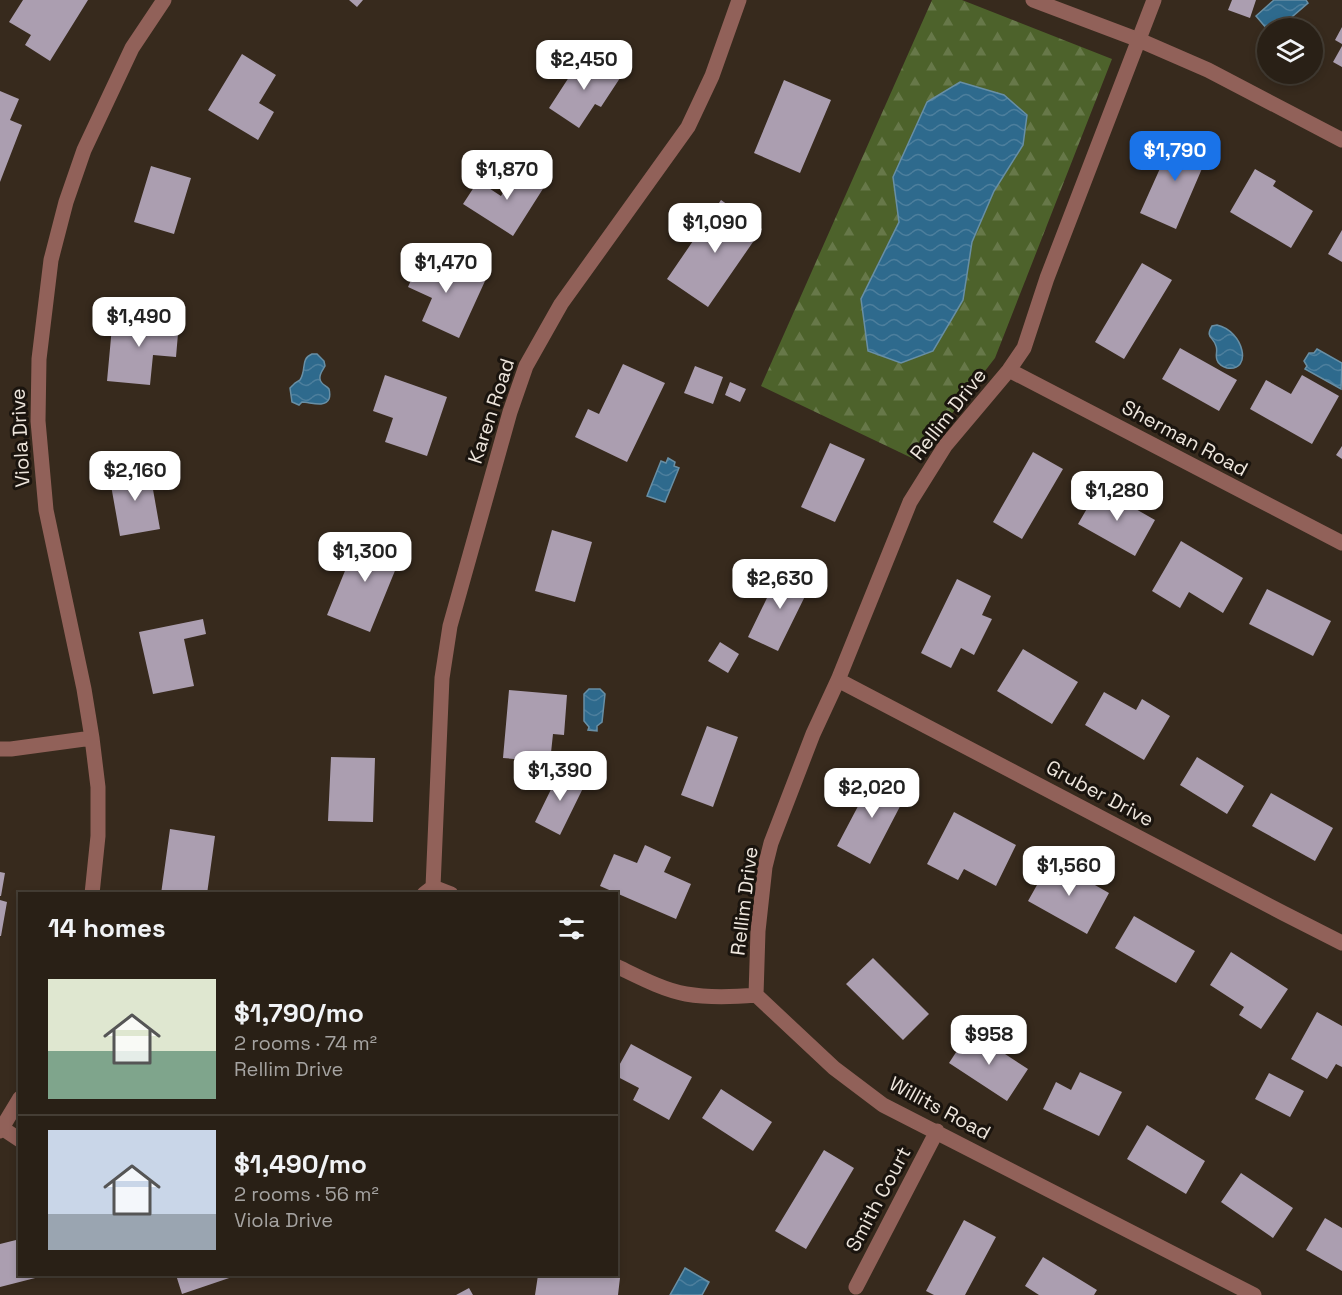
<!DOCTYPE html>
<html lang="en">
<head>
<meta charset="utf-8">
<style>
	:root { --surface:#292016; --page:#31281f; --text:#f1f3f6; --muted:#a5a3a1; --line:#453e35; --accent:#1a73e8 }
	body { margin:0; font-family:"Space Grotesk",sans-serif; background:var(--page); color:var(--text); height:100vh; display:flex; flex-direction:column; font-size:22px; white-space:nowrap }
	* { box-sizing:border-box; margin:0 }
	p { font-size:20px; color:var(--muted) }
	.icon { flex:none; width:33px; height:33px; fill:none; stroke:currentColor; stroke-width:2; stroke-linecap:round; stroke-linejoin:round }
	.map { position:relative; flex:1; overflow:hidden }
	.side { position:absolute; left:18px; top:892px; width:600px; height:384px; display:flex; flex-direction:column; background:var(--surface); border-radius:0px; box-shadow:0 3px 9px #0003,0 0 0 2px var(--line) }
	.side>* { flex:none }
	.fabs { position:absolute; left:1257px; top:18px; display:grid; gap:12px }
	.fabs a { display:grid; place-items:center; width:66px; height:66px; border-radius:50%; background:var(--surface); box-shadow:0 3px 9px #0003,0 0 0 2px var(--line); font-size:30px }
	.price { position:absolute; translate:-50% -51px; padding:0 14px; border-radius:12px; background:#fff; color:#222; font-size:20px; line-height:39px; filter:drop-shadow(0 2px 3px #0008) }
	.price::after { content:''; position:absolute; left:50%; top:36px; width:18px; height:14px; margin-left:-9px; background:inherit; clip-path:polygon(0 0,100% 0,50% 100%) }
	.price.current { background:var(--accent); color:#fff }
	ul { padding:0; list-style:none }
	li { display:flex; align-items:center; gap:18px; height:150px; padding:0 30px }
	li+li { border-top:2px solid var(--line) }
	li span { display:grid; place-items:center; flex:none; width:168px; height:120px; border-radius:0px; color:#555 }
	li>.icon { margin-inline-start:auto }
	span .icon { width:72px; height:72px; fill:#fffc; stroke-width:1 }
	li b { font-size:26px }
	h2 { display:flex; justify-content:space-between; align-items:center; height:72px; padding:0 30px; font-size:26px }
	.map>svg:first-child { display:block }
</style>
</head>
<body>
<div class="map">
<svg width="1342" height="1295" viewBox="0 0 1342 1295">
	<defs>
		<pattern id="forest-firs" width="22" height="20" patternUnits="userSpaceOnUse" patternTransform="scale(1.5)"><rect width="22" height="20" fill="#4d622b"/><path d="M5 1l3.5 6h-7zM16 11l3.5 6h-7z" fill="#677849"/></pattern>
		<pattern id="water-waves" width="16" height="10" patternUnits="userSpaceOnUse" patternTransform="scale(1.5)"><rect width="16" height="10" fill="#2e6a8d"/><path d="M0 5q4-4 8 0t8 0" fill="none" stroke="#4d7f9d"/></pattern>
	</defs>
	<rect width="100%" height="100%" fill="#372a1d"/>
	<path fill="url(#forest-firs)" fill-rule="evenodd" d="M 932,0 L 962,0 L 1112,59 L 995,358 L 916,460 L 761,386 ZM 1023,145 L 994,191 L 972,242 L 963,300 L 877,265 L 899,222 Z"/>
	<path fill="url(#water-waves)" stroke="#688fa5" stroke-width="1.5" d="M 1274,0 L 1306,0 L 1308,3 L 1279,28 L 1267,29 L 1256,16 Z
		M 960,82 L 1004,95 L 1027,115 L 1023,145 L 994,191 L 972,242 L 963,300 L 933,351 L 901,363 L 868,351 L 861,299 L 899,222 L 893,177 L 927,102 Z
		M 1217,325 C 1244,331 1253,372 1227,368 C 1223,367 1218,364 1217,360 C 1215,355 1218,351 1216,346 C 1213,336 1205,338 1212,326 Z
		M 1317,349 L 1342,363 L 1341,389 L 1305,369 L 1307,366 L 1304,361 L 1309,353 L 1314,353 Z
		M 312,354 L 317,354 L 324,361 L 325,366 C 323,370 319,374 320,379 C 321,385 326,385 329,389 C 330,392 330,397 329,399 C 325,408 310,402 302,402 L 299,405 L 292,402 L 290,388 L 295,383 L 300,380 C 307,369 300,359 312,354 Z
		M 668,458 L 675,462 L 674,466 L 679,468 L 665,502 L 647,496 L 661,461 L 666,463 Z
		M 589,689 L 600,689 L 605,694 L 602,722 L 597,726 L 597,731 L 588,730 L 589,727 L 584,721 L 584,694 Z
		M 685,1268 L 709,1282 L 702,1295 L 670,1295 Z"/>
	<path fill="#ab9eb0" d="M 23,0 L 88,0 L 50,61 L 25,45 L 31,35 L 9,22 Z
		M 349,0 L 363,0 L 357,7 Z
		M 1232,0 L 1256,0 L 1250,18 L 1228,10 Z
		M 1342,27 L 1342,44 L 1335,40 Z
		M 1342,46 L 1342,67 L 1333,62 Z
		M 242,54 L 276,75 L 259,103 L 274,112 L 258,140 L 208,110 Z
		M 584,54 L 620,78 L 601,107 L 595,104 L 579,128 L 549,108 Z
		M 784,80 L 831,100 L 800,173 L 754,153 Z
		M 0,91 L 19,99 L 10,120 L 22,125 L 0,182 Z
		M 1175,135 L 1210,150 L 1176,229 L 1140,213 Z
		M 151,166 L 191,178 L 174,234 L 134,222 Z
		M 519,167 L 546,184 L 513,236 L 463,204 L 478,181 L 501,196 Z
		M 1255,169 L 1276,181 L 1273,186 L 1313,211 L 1291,248 L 1230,212 Z
		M 721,200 L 762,229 L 708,307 L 667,279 Z
		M 1342,230 L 1342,262 L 1328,254 Z
		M 423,253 L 485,281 L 459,338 L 422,321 L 432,298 L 408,287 Z
		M 1142,263 L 1172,280 L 1124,359 L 1095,342 Z
		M 113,316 L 179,322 L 176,357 L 153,355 L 150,385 L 107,381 Z
		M 1180,348 L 1237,380 L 1219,411 L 1162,379 Z
		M 623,364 L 665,383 L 627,462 L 575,437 L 588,409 L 599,414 Z
		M 695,366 L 723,377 L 713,404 L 684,393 Z
		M 385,375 L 447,397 L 427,456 L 385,442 L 393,418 L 373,411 Z
		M 1302,375 L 1339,396 L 1312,444 L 1250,409 L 1266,380 L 1291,394 Z
		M 730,382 L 746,389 L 740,402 L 725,395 Z
		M 830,443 L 865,459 L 835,522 L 801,507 Z
		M 1342,446 L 1342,459 L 1336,455 Z
		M 1033,452 L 1063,469 L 1022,539 L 993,522 Z
		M 149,467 L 160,529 L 120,536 L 109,474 Z
		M 1099,488 L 1155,520 L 1135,556 L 1078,524 Z
		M 552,530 L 592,542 L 575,602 L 535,591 Z
		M 360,534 L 403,551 L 370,632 L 327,615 Z
		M 1181,541 L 1243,578 L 1223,613 L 1189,592 L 1180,608 L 1152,591 Z
		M 781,569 L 811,584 L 778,651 L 748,637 Z
		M 957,579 L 991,596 L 982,615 L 992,619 L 974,655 L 961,648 L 951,668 L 921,653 Z
		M 1267,589 L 1331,621 L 1313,656 L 1249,624 Z
		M 203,619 L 206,634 L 184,639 L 194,686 L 153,694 L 139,632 Z
		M 720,642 L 739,654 L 728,673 L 708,661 Z
		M 1023,649 L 1078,682 L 1052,724 L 997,691 Z
		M 509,690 L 567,695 L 564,735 L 553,734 L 550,762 L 503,758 Z
		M 1104,692 L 1136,710 L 1142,699 L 1170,716 L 1144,760 L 1085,725 Z
		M 707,726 L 738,737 L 713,807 L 681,795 Z
		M 331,757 L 375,758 L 373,822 L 328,821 Z
		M 1197,757 L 1244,786 L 1227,814 L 1180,785 Z
		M 561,769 L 586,782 L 560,835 L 535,822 Z
		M 875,774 L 908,791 L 870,864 L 837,846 Z
		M 1271,793 L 1333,828 L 1315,861 L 1252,826 Z
		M 954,812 L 1016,845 L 996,886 L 964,869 L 958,880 L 927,864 Z
		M 170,829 L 215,836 L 207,894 L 161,894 Z
		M 645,845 L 671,857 L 664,872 L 691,884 L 676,919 L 600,886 L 614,854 L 637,863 Z
		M 1051,860 L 1109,893 L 1087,934 L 1028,901 Z
		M 0,872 L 5,873 L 1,896 L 0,896 Z
		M 0,900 L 7,902 L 1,936 L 0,936 Z
		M 1134,916 L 1195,951 L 1176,983 L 1115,948 Z
		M 1231,952 L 1288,989 L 1261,1029 L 1239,1015 L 1244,1007 L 1210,985 Z
		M 873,958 L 929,1014 L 903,1040 L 846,984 Z
		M 1317,1012 L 1342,1026 L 1342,1067 L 1336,1064 L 1327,1079 L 1291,1059 Z
		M 970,1031 L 1028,1069 L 1007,1101 L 949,1063 Z
		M 631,1044 L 692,1077 L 669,1120 L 633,1100 L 639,1088 L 616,1076 L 616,1071 Z
		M 1080,1072 L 1122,1092 L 1099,1136 L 1043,1109 L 1056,1082 L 1071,1090 Z
		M 1269,1073 L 1304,1091 L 1290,1117 L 1255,1099 Z
		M 721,1089 L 772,1122 L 753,1151 L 702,1118 Z
		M 1147,1125 L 1205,1161 L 1186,1194 L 1127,1159 Z
		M 824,1150 L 854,1168 L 806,1249 L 775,1231 Z
		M 1241,1173 L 1293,1208 L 1273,1238 L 1221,1202 Z
		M 1325,1218 L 1342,1228 L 1342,1271 L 1306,1250 Z
		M 964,1220 L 996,1237 L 965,1295 L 934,1295 L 926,1291 Z
		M 20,1239 L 20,1275 L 43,1276 L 0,1287 L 0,1244 Z
		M 1043,1257 L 1097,1290 L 1094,1295 L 1039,1295 L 1025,1286 Z
		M 176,1275 L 238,1275 L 182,1294 Z
		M 538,1275 L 600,1275 L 620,1278 L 618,1295 L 535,1295 Z
		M 469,1288 L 473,1295 L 456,1295 Z"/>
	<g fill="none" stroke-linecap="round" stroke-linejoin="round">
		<path stroke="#916159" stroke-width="15" d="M 1033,0 L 1139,40 L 1208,70 L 1342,140
			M 1009,370 L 1342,543
			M 838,680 L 1283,913 L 1342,943
			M 0,749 L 11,749 L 92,738
			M 433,887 L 442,678 L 450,626 L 510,412 L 526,366 L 561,304 L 688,127 L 712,76 L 739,0
			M 92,894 L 98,836 L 98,787 L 92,738 L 84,689 L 46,510 L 38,421 L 39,359 L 51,260 L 66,202 L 84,150 L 132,48 L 164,0
			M 424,894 L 433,887 L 451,894
			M 616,966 C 637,976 663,990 686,994 C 709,998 733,997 756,995 L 834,1068 L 883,1105 L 1254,1295
			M 756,995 L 758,931 L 765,867 L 771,843 L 813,734 L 838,680 L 910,502 L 945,446 L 1009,370 L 1024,348 L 1047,278 L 1154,0
			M 2,1128 L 20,1140
			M 0,1131 L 20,1098
			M 856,1287 L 937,1131"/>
	</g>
	<g text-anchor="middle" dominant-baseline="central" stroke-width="6" stroke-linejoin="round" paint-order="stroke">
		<g font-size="20" fill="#eee6dd" stroke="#1a140e">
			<text transform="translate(491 411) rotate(-72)">Karen Road</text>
			<text transform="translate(948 414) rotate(-52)">Rellim Drive</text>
			<text transform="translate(20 438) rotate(-93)">Viola Drive</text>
			<text transform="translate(1185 438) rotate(28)">Sherman Road</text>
			<text transform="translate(1100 793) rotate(28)">Gruber Drive</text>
			<text transform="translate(744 901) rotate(-83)">Rellim Drive</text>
			<text transform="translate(940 1108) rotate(28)">Willits Road</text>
			<text transform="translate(878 1199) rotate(-62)">Smith Court</text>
		</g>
	</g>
</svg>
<div class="fabs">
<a><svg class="icon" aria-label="layers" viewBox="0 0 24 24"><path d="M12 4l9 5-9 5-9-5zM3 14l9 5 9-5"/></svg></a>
</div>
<b class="price" style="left:584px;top:91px">$2,450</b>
<b class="price current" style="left:1175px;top:182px">$1,790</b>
<b class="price" style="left:507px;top:201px">$1,870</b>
<b class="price" style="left:715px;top:254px">$1,090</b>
<b class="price" style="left:446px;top:294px">$1,470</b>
<b class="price" style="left:139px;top:348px">$1,490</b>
<b class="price" style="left:135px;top:502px">$2,160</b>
<b class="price" style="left:1117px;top:522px">$1,280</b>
<b class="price" style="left:365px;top:583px">$1,300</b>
<b class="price" style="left:780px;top:610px">$2,630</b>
<b class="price" style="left:560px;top:802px">$1,390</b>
<b class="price" style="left:872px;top:819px">$2,020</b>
<b class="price" style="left:1069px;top:897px">$1,560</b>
<b class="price" style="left:989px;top:1066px">$958</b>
<section class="side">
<h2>14 homes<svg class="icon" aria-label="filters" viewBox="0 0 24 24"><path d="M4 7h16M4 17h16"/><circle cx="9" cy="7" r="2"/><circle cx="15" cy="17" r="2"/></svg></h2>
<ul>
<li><span style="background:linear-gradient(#dfe7d0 60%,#7fa58c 0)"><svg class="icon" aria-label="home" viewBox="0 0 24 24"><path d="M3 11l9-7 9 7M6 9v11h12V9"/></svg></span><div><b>$1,790/mo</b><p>2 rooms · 74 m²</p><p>Rellim Drive</p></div></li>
<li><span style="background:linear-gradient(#c9d6e8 70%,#9aa5b1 0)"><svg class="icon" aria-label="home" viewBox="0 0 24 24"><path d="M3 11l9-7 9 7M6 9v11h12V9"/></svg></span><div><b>$1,490/mo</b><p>2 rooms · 56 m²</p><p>Viola Drive</p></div></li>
</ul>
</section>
</div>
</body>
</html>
